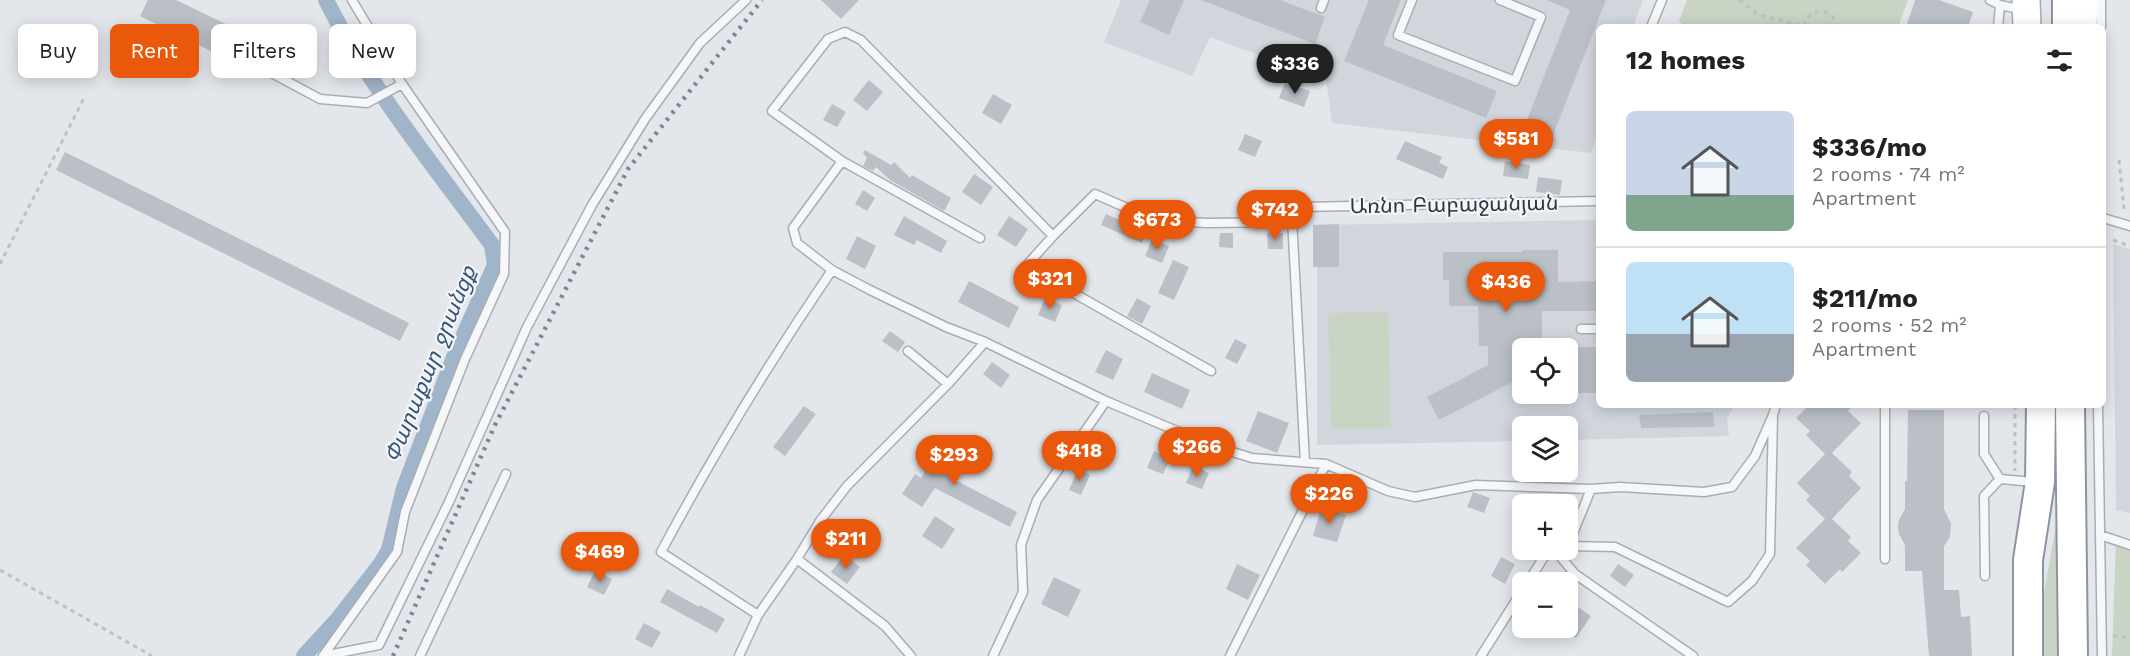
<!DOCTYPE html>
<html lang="en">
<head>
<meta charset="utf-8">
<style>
	:root { --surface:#fff; --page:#f6f6f6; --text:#222; --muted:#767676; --line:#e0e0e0; --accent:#ea580c }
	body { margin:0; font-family:"Work Sans","Noto Sans Armenian",sans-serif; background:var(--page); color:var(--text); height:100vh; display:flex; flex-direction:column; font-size:22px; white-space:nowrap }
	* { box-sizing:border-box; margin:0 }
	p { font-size:20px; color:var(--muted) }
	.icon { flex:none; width:33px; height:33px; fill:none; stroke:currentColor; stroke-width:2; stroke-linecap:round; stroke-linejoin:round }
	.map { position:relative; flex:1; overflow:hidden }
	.side { position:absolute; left:1596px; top:24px; width:510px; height:384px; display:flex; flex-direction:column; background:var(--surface); border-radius:9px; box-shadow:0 3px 15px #0003 }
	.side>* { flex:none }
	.top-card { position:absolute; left:18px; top:24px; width:570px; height:54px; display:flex; gap:12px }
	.tools { position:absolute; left:1512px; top:338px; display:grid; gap:12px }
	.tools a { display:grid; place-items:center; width:66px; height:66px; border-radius:9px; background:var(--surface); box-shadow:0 3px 15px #0003; font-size:30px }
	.price { position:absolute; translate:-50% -51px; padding:0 14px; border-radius:21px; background:var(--accent); color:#fff; font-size:20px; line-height:39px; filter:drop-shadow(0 2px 3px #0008) }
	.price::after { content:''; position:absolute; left:50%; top:36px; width:18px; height:14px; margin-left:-9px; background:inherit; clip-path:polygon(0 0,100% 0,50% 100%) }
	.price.current { background:#222; color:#fff }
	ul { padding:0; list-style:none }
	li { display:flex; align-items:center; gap:18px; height:150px; padding:0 30px }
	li+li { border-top:2px solid var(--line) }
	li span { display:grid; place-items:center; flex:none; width:168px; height:120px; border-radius:9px; color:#555 }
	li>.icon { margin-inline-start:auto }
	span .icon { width:72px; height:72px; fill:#fffc; stroke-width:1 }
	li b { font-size:26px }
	h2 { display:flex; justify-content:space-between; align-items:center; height:72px; padding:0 30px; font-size:26px }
	.chip { padding:0 21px; border-radius:9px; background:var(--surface); box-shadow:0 3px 15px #0003; font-size:21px; line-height:54px }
	.chip.current { background:var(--accent); color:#fff }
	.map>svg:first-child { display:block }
</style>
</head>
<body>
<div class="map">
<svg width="2130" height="656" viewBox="0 0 2130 656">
	<rect width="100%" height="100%" fill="#e3e6eb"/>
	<path fill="#d1d6dd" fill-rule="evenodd" d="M 1121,0 L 1643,0 L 1633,27 L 1599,27 L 1599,129 L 1591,153 L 1332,123 L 1326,80 L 1210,37 L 1192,76 L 1104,42 Z
		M 1599,220 L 1599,405 L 1735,405 L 1727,418 L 1729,436 L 1568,440 L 1568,426 L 1522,426 L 1522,441 L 1317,445 L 1317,225 ZM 1522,348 L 1568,348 L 1568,393 L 1522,393 Z
		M 2113,244 L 2130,249 L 2130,513 L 2116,510 Z"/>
	<path fill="#c9d4c5" d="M 1687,0 L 1908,0 L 1898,27 L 1685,27 L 1679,21 Z
		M 1388,312 L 1391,428 L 1331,429 L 1328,313 Z
		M 2058,514 L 2061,656 L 2042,656 L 2042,604 Z
		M 2116,540 L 2130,545 L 2130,656 L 2112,656 Z"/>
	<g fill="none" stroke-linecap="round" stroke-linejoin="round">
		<path stroke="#a0b5c9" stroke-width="16" d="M 304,656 L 338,619 L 380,565 L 389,550 L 404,488 L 454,357 L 495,265 L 492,245 C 434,166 370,88 326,0"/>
	</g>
	<path fill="#bbc0c7" d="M 148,0 L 176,0 L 253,37 L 239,65 L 140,16 Z
		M 821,0 L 859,0 L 841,19 Z
		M 1150,0 L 1184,0 L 1169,35 L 1140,22 Z
		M 1201,0 L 1280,0 L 1325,17 L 1315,44 Z
		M 1369,0 L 1401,0 L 1383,45 L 1497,91 L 1486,118 L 1344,61 Z
		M 1547,0 L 1606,0 L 1553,135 L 1525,125 L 1570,10 Z
		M 1915,0 L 1939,0 L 1973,12 L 1968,27 L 1906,27 Z
		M 869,80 L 883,92 L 867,111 L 853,100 Z
		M 1285,83 L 1310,91 L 1304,107 L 1279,98 Z
		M 993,94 L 1012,105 L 1001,124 L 982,113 Z
		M 832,104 L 846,112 L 837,127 L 823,120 Z
		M 1245,134 L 1262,141 L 1255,157 L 1238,150 Z
		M 1405,141 L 1442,157 L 1439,163 L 1448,167 L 1443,179 L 1396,159 Z
		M 865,150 L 891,165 L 894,162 L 910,178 L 912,175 L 951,198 L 944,211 L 890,180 L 876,167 L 873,171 L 863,166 L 867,158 L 863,153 Z
		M 65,152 L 409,323 L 400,341 L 56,170 Z
		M 1505,161 L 1530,165 L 1528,179 L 1503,176 Z
		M 974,174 L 993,187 L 981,205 L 962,192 Z
		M 1538,177 L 1562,180 L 1560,195 L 1536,192 Z
		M 863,190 L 875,198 L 867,211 L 855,204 Z
		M 1106,214 L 1146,232 L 1142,243 L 1101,225 Z
		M 904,216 L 947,241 L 941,253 L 917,240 L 914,245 L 894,235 Z
		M 1009,216 L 1028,229 L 1016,247 L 997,235 Z
		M 1339,224 L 1339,267 L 1313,267 L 1313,225 Z
		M 1220,233 L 1233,233 L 1233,248 L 1219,247 Z
		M 1267,233 L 1283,233 L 1283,249 L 1268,249 Z
		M 857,236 L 876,246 L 865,269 L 846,259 Z
		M 1152,239 L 1169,246 L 1162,263 L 1145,256 Z
		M 1522,250 L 1558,250 L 1558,282 L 1599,281 L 1599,311 L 1542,311 L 1542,348 L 1522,348 L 1522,377 L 1439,420 L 1427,397 L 1488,365 L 1488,346 L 1479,346 L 1478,306 L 1449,306 L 1449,280 L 1443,280 L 1443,252 L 1522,252 Z
		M 1173,260 L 1189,267 L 1174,300 L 1158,293 Z
		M 969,281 L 1019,307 L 1009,328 L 958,302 Z
		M 1045,298 L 1062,305 L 1055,322 L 1038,315 Z
		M 1137,298 L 1151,306 L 1142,324 L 1127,316 Z
		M 890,331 L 905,342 L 898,352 L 882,341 Z
		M 1235,339 L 1247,345 L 1237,364 L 1225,358 Z
		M 1568,347 L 1599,347 L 1599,393 L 1568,393 Z
		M 1106,350 L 1123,359 L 1113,380 L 1095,372 Z
		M 992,362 L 1010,375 L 1001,388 L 983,374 Z
		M 1152,373 L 1190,390 L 1182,409 L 1144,392 Z
		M 1809,405 L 1854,405 L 1848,411 L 1861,423 L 1832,453 L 1852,472 L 1849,476 L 1861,488 L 1832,519 L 1851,537 L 1848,541 L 1861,553 L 1842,572 L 1840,569 L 1825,584 L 1806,565 L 1810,561 L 1796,548 L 1825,519 L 1806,500 L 1810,496 L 1797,483 L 1825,454 L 1806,435 L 1810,431 L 1796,418 Z
		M 804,406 L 816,414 L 785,456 L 773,447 Z
		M 1908,410 L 1944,410 L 1944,509 L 1951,524 L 1950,537 L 1944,546 L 1944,590 L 1959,590 L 1961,617 L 1970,616 L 1972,656 L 1929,656 L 1922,571 L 1905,571 L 1905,545 L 1899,534 L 1898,527 L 1899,520 L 1905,509 L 1905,481 L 1907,481 Z
		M 1258,411 L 1289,423 L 1277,453 L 1246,441 Z
		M 1713,412 L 1714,427 L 1641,428 L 1639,415 Z
		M 943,440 L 964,452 L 949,477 L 1017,512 L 1010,527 L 935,488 L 922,507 L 902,494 L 915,474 L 921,478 Z
		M 1154,451 L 1170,458 L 1163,474 L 1147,468 Z
		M 1193,466 L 1209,473 L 1202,489 L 1186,483 Z
		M 1078,469 L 1090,475 L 1081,495 L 1069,490 Z
		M 1473,492 L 1490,498 L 1484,513 L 1467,507 Z
		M 1321,508 L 1346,515 L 1337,542 L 1313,536 Z
		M 935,516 L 955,529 L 942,549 L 922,536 Z
		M 844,555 L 860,567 L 847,584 L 831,572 Z
		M 1501,557 L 1515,564 L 1505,584 L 1491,576 Z
		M 1237,564 L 1260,575 L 1248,600 L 1226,589 Z
		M 1618,564 L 1634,575 L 1625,587 L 1610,576 Z
		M 595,571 L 612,579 L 604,595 L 587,587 Z
		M 1054,577 L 1081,590 L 1068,617 L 1041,604 Z
		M 667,589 L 699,607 L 700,605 L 725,619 L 717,633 L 660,602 Z
		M 1578,607 L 1591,616 L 1576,638 L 1564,630 L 1568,627 L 1568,624 Z
		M 644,623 L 661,632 L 652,648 L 635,639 Z"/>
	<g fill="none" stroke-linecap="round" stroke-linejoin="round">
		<g stroke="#a8adb5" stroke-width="11">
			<path id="service" d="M 1412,0 L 1398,35 L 1515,81 L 1541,17 L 1500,0
				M 1990,0 L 2000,5 L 2023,10
				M 2101,0 L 2101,27
				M 1321,8 L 1324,0
				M 1651,27 L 1662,0
				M 1998,27 L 2000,5
				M 255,64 L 320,99 L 367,103 L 402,84
				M 842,161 L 793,228 L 797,243 L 832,270 L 870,290 L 946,327 L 985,342 L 1106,401 L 1210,445 L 1252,458 L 1326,464 L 1388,491 L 1415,497 L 1476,485 L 1591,489 L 1620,487 L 1704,492 L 1732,487 L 1755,456 L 1773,415
				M 1292,218 L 1305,462
				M 2103,218 L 2130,226
				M 980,238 L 842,161 L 772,111 L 828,39 L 845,32 L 861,40 L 1053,236
				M 1581,329 L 1599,329
				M 908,351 L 948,384
				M 1211,371 L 1026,266 L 1053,236 L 1095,194 L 1154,220 L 1206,223 L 1282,222 L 1292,218 L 1302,207 L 1599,201
				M 2098,405 L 2102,656
				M 1984,416 L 1984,454 L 2000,479
				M 2000,479 L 2035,482
				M 2100,535 L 2130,545
				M 1568,546 L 1615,547 L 1728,602 L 1752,581 L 1770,554 L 1773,415 L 1776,405
				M 1568,546 L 1591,489
				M 1554,549 L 1575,574 L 1693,656
				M 797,559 L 885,626 L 911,656
				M 1885,559 L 1885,405
				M 1985,576 L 1984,496 L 2000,479
				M 1528,582 L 1549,549
				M 758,615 L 661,552 C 713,455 770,361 832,270
				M 323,656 L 379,645 L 449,502 L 527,327 L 592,205 L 645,119 L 700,43 L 746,0
				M 323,656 L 397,552 L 405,512 L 465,359 L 504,274 L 505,232 L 402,84 L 352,0
				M 420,656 L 506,474
				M 739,656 L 758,615 L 797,559 L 820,521 L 847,486 L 948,384 L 985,342
				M 993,656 L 1023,592 L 1021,545 L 1037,500 L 1106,401
				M 1230,656 L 1326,464
				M 1481,656 L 1522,591"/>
		</g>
		<g stroke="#a3abb6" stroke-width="30">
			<path id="primary" d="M 2026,0 L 2027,27
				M 2083,27 L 2084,0"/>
		</g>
		<g stroke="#8b94a1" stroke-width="32">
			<path id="trunk" d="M 2067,0 L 2067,27
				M 2070,405 L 2073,656
				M 2028,656 L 2028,560 L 2040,482 L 2041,405"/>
		</g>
		<path stroke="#bdc1c6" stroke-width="3" stroke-dasharray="4.5 4.5" stroke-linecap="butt" d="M 1739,0 L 1759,15 L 1804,26
			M 1804,26 C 1807,16 1813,11 1824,11 L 1833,17 L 1837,27
			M 2119,160 L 2124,209
			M 2113,240 L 2130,246
			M 0,264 L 85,96
			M 2015,405 L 2015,471
			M 0,570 L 152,656
			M 2113,636 L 2130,638"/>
		<use href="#service" stroke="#f6f7f9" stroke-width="8"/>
		<use href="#primary" stroke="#fff" stroke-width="27"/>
		<use href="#trunk" stroke="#fff" stroke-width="28"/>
		<path stroke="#7d8694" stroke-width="4.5" stroke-dasharray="3 6" stroke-linecap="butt" d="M 393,656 L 495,425 L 628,169 L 762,0"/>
	</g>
	<g text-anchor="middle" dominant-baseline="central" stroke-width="4.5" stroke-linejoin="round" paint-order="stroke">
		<g font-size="21" fill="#2c3542" stroke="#f3f5f8">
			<text transform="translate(1454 204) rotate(-1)">Առնո Բաբաջանյան</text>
		</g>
		<g font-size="22" font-style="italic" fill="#375575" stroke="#f3f5f8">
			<text transform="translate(430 364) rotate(-68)">Փարաքար ջրանցք</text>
		</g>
	</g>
</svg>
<div class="tools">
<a><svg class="icon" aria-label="locate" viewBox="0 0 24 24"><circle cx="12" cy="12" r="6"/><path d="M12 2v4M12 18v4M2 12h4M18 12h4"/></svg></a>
<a><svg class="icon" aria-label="layers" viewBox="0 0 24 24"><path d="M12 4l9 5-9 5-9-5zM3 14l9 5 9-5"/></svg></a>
<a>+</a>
<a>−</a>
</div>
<b class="price current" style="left:1295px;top:95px">$336</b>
<b class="price" style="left:1516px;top:170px">$581</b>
<b class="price" style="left:1275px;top:241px">$742</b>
<b class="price" style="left:1157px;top:251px">$673</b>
<b class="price" style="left:1050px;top:310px">$321</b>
<b class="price" style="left:1506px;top:313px">$436</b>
<b class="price" style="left:1197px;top:478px">$266</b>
<b class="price" style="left:1079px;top:482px">$418</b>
<b class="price" style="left:954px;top:486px">$293</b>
<b class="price" style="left:1329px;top:525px">$226</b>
<b class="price" style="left:846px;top:570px">$211</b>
<b class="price" style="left:600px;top:583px">$469</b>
<div class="top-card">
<a class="chip">Buy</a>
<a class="chip current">Rent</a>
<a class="chip">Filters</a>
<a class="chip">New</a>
</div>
<section class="side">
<h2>12 homes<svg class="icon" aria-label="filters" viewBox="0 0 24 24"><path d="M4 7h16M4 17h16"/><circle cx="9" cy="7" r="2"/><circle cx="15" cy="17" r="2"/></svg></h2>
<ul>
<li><span style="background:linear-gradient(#c9d6e8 70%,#7fa58c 0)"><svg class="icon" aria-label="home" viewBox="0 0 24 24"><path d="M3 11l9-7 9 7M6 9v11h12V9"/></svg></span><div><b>$336/mo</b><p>2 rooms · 74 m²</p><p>Apartment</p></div></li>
<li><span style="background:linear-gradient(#bfe0f5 60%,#9aa5b1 0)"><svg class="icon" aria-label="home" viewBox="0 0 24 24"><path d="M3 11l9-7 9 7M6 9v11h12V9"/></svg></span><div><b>$211/mo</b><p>2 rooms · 52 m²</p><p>Apartment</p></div></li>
</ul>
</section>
</div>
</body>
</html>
